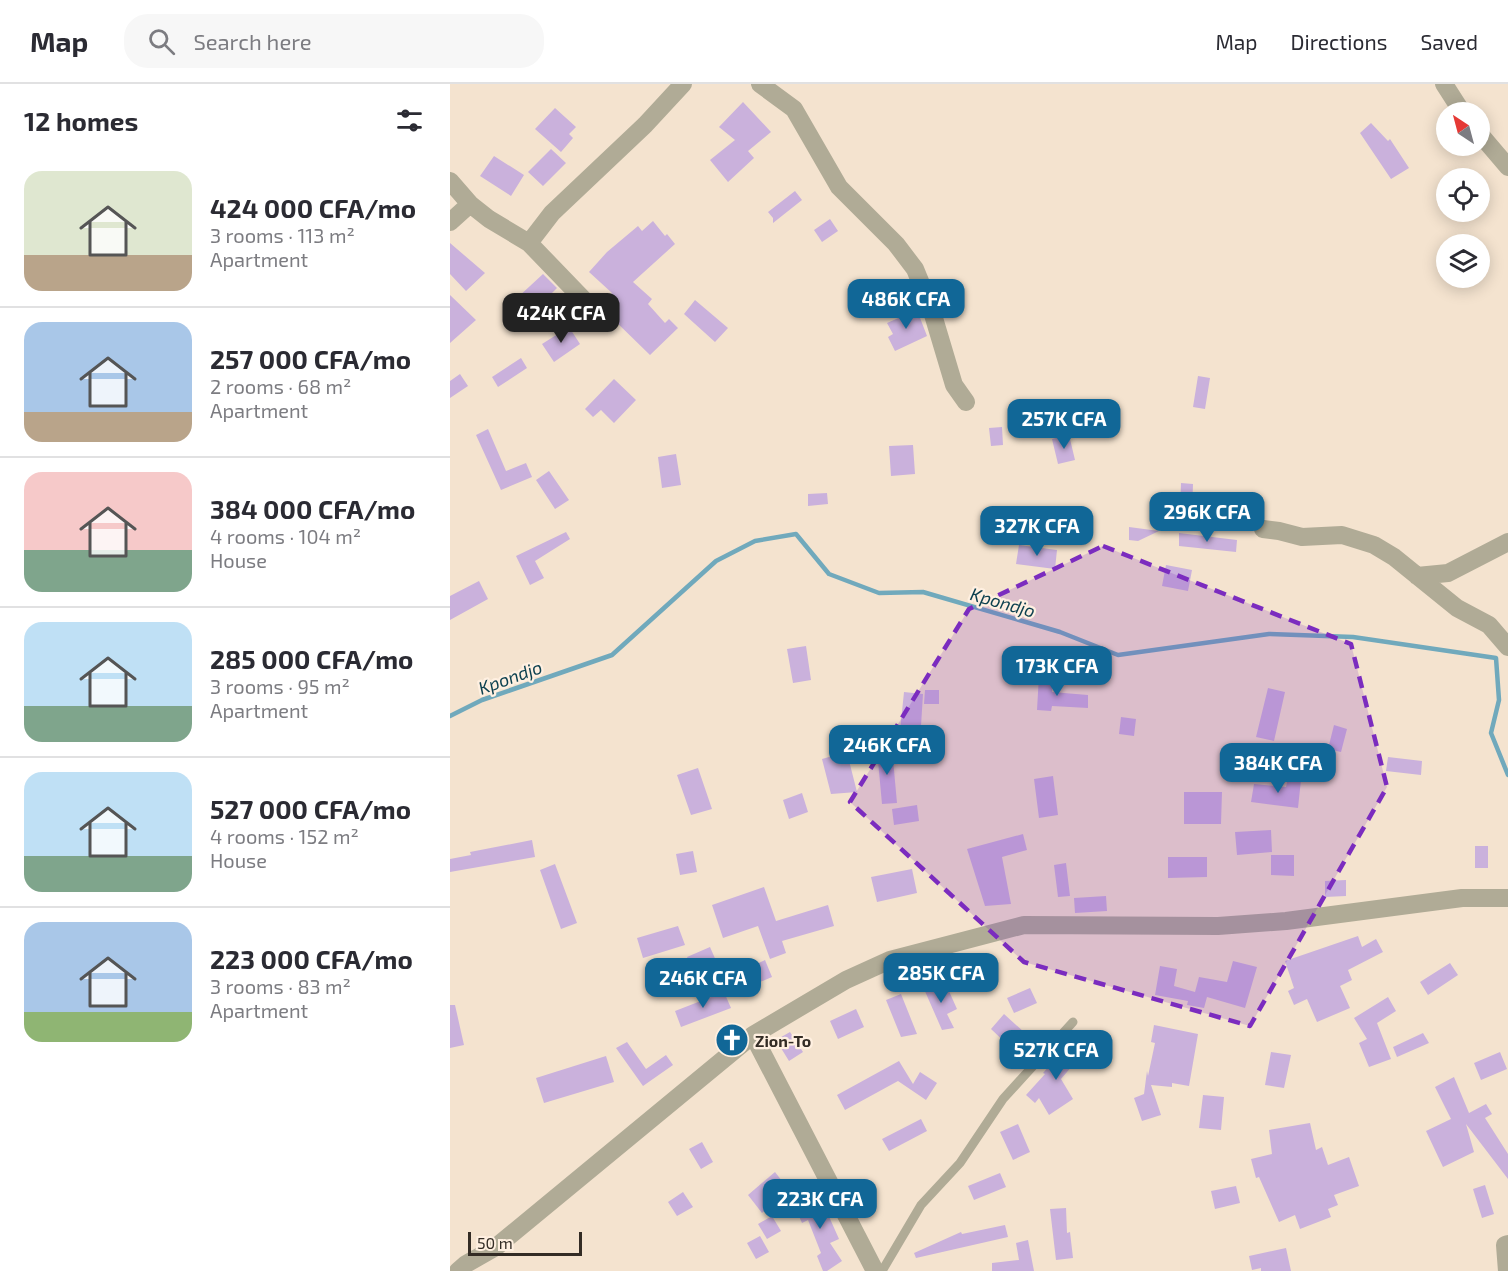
<!DOCTYPE html>
<html lang="en">
<head>
<meta charset="utf-8">
<style>
	:root { --surface:#fff; --page:#f7f7f7; --text:#2b2b33; --muted:#7c7c81; --line:#e1e1e2; --accent:#116797 }
	body { margin:0; font-family:"Exo 2",sans-serif; background:var(--page); color:var(--text); height:100vh; display:flex; flex-direction:column; font-size:22px; white-space:nowrap }
	* { box-sizing:border-box; margin:0 }
	p { font-size:20px; color:var(--muted) }
	.icon { flex:none; width:33px; height:33px; fill:none; stroke:currentColor; stroke-width:2; stroke-linecap:round; stroke-linejoin:round }
	.map { position:relative; flex:1; overflow:hidden }
	.drawer { display:flex; flex-direction:column; background:var(--surface); width:450px }
	.drawer>* { flex:none }
	.needle { width:39px; rotate:324deg }
	.tools { position:absolute; left:986px; top:18px; display:grid; gap:12px }
	.tools a { display:grid; place-items:center; width:54px; height:54px; border-radius:50%; background:var(--surface); box-shadow:0 3px 15px #0003; font-size:30px }
	.scale { position:absolute; left:18px; bottom:15px; width:114px; box-sizing:border-box; padding-left:6px; border:3px solid #332c25; border-top:0; font-size:16px; line-height:21px; white-space:nowrap; color:#332c25; -webkit-text-stroke:4px #fff0e1; paint-order:stroke }
	.price { position:absolute; translate:-50% -51px; padding:0 14px; border-radius:12px; background:var(--accent); color:#fff; font-size:20px; line-height:39px; filter:drop-shadow(0 2px 3px #0008) }
	.price::after { content:''; position:absolute; left:50%; top:36px; width:18px; height:14px; margin-left:-9px; background:inherit; clip-path:polygon(0 0,100% 0,50% 100%) }
	.price.active { background:#222; color:#fff }
	ul { padding:0; list-style:none }
	li { display:flex; align-items:center; gap:18px; height:150px; padding:0 24px }
	li+li { border-top:2px solid var(--line) }
	li span { display:grid; place-items:center; flex:none; width:168px; height:120px; border-radius:18px; color:#555 }
	li>.icon { margin-inline-start:auto }
	span .icon { width:72px; height:72px; fill:#fffc; stroke-width:1 }
	li b { font-size:26px }
	h2 { display:flex; justify-content:space-between; align-items:center; height:72px; padding:0 24px; font-size:26px }
	header { display:flex; align-items:center; gap:36px; box-sizing:border-box; height:84px; padding:0 30px; background:var(--surface); border-bottom:2px solid var(--line) }
	header strong { font-size:28px }
	nav { display:flex; gap:33px; margin-inline-start:auto; font-size:21px }
	.search { width:420px; height:54px; background:var(--page); display:flex; align-items:center; gap:15px; box-sizing:border-box; padding:0 21px; border-radius:24px; color:var(--muted); font-size:22px }
	main { display:flex; flex:1; min-height:0 }
	.map>svg:first-child { display:block }
</style>
</head>
<body>
<header>
<strong>Map</strong>
<div class="search"><svg class="icon" aria-label="search" viewBox="0 0 24 24"><circle cx="10" cy="10" r="6"/><path d="M15 15l6 6"/></svg>Search here</div>
<nav><a>Map</a><a>Directions</a><a>Saved</a></nav>
</header>
<main>
<section class="drawer">
<h2>12 homes<svg class="icon" aria-label="filters" viewBox="0 0 24 24"><path d="M4 7h16M4 17h16"/><circle cx="9" cy="7" r="2"/><circle cx="15" cy="17" r="2"/></svg></h2>
<ul>
<li><span style="background:linear-gradient(#dfe7d0 70%,#b9a48a 0)"><svg class="icon" aria-label="home" viewBox="0 0 24 24"><path d="M3 11l9-7 9 7M6 9v11h12V9"/></svg></span><div><b>424 000 CFA/mo</b><p>3 rooms · 113 m²</p><p>Apartment</p></div></li>
<li><span style="background:linear-gradient(#a9c7e8 75%,#b9a48a 0)"><svg class="icon" aria-label="home" viewBox="0 0 24 24"><path d="M3 11l9-7 9 7M6 9v11h12V9"/></svg></span><div><b>257 000 CFA/mo</b><p>2 rooms · 68 m²</p><p>Apartment</p></div></li>
<li><span style="background:linear-gradient(#f6c9c9 65%,#7fa58c 0)"><svg class="icon" aria-label="home" viewBox="0 0 24 24"><path d="M3 11l9-7 9 7M6 9v11h12V9"/></svg></span><div><b>384 000 CFA/mo</b><p>4 rooms · 104 m²</p><p>House</p></div></li>
<li><span style="background:linear-gradient(#bfe0f5 70%,#7fa58c 0)"><svg class="icon" aria-label="home" viewBox="0 0 24 24"><path d="M3 11l9-7 9 7M6 9v11h12V9"/></svg></span><div><b>285 000 CFA/mo</b><p>3 rooms · 95 m²</p><p>Apartment</p></div></li>
<li><span style="background:linear-gradient(#bfe0f5 70%,#7fa58c 0)"><svg class="icon" aria-label="home" viewBox="0 0 24 24"><path d="M3 11l9-7 9 7M6 9v11h12V9"/></svg></span><div><b>527 000 CFA/mo</b><p>4 rooms · 152 m²</p><p>House</p></div></li>
<li><span style="background:linear-gradient(#a9c7e8 75%,#8fb573 0)"><svg class="icon" aria-label="home" viewBox="0 0 24 24"><path d="M3 11l9-7 9 7M6 9v11h12V9"/></svg></span><div><b>223 000 CFA/mo</b><p>3 rooms · 83 m²</p><p>Apartment</p></div></li>
</ul>
</section>
<div class="map">
<svg width="1058" height="1187" viewBox="0 0 1058 1187">
	<rect width="100%" height="100%" fill="#f4e3cf"/>
	<g fill="none" stroke-linecap="round" stroke-linejoin="round">
		<path stroke="#70a9bc" stroke-width="4.5" d="M 0,632 L 32,616 L 162,571 L 266,477 L 305,457 L 346,450 L 379,490 L 429,509 L 473,508 L 610,548 L 668,571 L 819,550 L 903,553 L 1046,574 L 1049,616 L 1041,649 L 1058,691"/>
	</g>
	<path fill="#cab1dc" d="M 293,18 L 321,48 L 298,67 L 304,74 L 278,98 L 260,76 L 285,56 L 269,43 Z
		M 105,24 L 126,43 L 119,50 L 123,54 L 111,68 L 85,45 Z
		M 921,39 L 938,57 L 940,55 L 959,84 L 941,95 L 910,49 Z
		M 101,65 L 116,79 L 93,102 L 78,88 Z
		M 44,72 L 74,91 L 61,112 L 30,92 Z
		M 345,107 L 352,116 L 323,139 L 323,134 L 318,128 Z
		M 380,135 L 388,147 L 372,158 L 364,146 Z
		M 203,137 L 215,152 L 217,150 L 225,160 L 183,198 L 202,215 L 198,220 L 215,239 L 219,235 L 228,244 L 200,271 L 159,231 L 164,225 L 155,216 L 162,209 L 139,188 L 157,168 L 188,142 L 192,147 Z
		M 0,159 L 35,189 L 16,207 L 0,190 Z
		M 93,190 L 107,204 L 79,232 L 67,214 Z
		M 0,211 L 26,236 L 0,259 Z
		M 245,216 L 278,244 L 265,258 L 234,230 Z
		M 467,226 L 477,252 L 445,267 L 438,253 L 443,250 L 437,239 Z
		M 119,243 L 130,260 L 104,278 L 92,260 Z
		M 71,274 L 77,284 L 48,303 L 42,293 Z
		M 10,290 L 18,302 L 0,314 L 0,297 Z
		M 748,292 L 760,294 L 755,325 L 743,323 Z
		M 164,295 L 186,316 L 164,339 L 151,326 L 143,333 L 135,325 Z
		M 603,337 L 607,352 L 595,354 L 592,340 Z
		M 552,343 L 553,361 L 541,362 L 539,344 Z
		M 38,345 L 56,387 L 76,379 L 82,393 L 51,406 L 26,351 Z
		M 619,351 L 625,376 L 608,380 L 602,355 Z
		M 463,361 L 465,390 L 441,392 L 439,362 Z
		M 226,370 L 231,401 L 212,404 L 208,373 Z
		M 99,387 L 119,416 L 105,425 L 86,396 Z
		M 731,399 L 743,400 L 742,428 L 730,428 Z
		M 377,409 L 378,420 L 358,422 L 358,410 Z
		M 679,443 L 709,447 L 688,457 L 679,456 Z
		M 116,448 L 120,455 L 85,477 L 94,494 L 80,501 L 66,472 Z
		M 729,449 L 787,456 L 786,468 L 729,462 Z
		M 569,461 L 607,466 L 605,485 L 566,480 Z
		M 716,481 L 742,486 L 738,507 L 712,502 Z
		M 29,497 L 38,515 L 0,536 L 0,512 Z
		M 356,562 L 361,596 L 343,599 L 337,565 Z
		M 589,591 L 603,591 L 602,608 L 638,611 L 638,624 L 602,622 L 601,627 L 587,626 Z
		M 818,604 L 835,608 L 824,657 L 806,653 Z
		M 475,606 L 489,606 L 489,620 L 474,620 Z
		M 454,608 L 473,610 L 470,658 L 449,657 Z
		M 671,633 L 686,635 L 684,652 L 669,650 Z
		M 884,641 L 897,645 L 891,668 L 878,665 Z
		M 393,653 L 407,708 L 381,710 L 372,675 L 386,671 L 382,655 Z
		M 442,664 L 447,719 L 432,720 L 427,666 Z
		M 938,673 L 972,677 L 971,691 L 936,687 Z
		M 248,684 L 262,725 L 241,731 L 227,691 Z
		M 603,692 L 608,731 L 589,734 L 584,695 Z
		M 838,694 L 851,696 L 848,724 L 801,718 L 804,700 L 836,703 Z
		M 734,708 L 772,708 L 771,740 L 734,740 Z
		M 352,709 L 358,728 L 339,735 L 333,716 Z
		M 467,721 L 469,737 L 444,741 L 442,725 Z
		M 821,746 L 822,768 L 787,771 L 785,748 Z
		M 573,750 L 577,766 L 552,773 L 561,820 L 535,822 L 517,765 Z
		M 82,756 L 85,773 L 0,788 L 0,775 L 21,771 L 20,768 Z
		M 1025,762 L 1038,762 L 1038,784 L 1025,784 Z
		M 243,767 L 247,788 L 230,791 L 226,770 Z
		M 821,771 L 844,771 L 844,792 L 821,791 Z
		M 718,773 L 757,773 L 757,793 L 718,794 Z
		M 616,779 L 620,812 L 608,813 L 604,781 Z
		M 105,780 L 127,839 L 111,845 L 90,786 Z
		M 462,785 L 467,809 L 427,818 L 421,793 Z
		M 896,796 L 896,812 L 875,813 L 875,797 Z
		M 314,803 L 326,837 L 378,821 L 384,842 L 332,857 L 336,869 L 320,875 L 308,842 L 273,854 L 262,821 Z
		M 656,812 L 657,827 L 625,829 L 624,814 Z
		M 228,842 L 235,861 L 193,874 L 187,854 Z
		M 908,852 L 912,863 L 926,855 L 933,868 L 898,886 L 902,896 L 890,902 L 900,924 L 867,938 L 857,915 L 844,921 L 838,907 L 844,904 L 835,877 Z
		M 260,863 L 267,879 L 244,889 L 237,873 Z
		M 315,876 L 322,893 L 303,901 L 296,885 Z
		M 783,877 L 807,883 L 795,924 L 757,913 L 754,924 L 737,921 L 738,917 L 705,911 L 710,882 L 727,885 L 724,902 L 745,908 L 749,893 L 777,898 Z
		M 1000,879 L 1008,891 L 978,911 L 970,898 Z
		M 494,896 L 507,925 L 497,930 L 504,944 L 492,946 L 474,905 Z
		M 580,904 L 587,919 L 564,929 L 557,914 Z
		M 274,908 L 281,924 L 231,943 L 225,927 Z
		M 451,910 L 467,950 L 451,953 L 436,916 Z
		M 938,913 L 946,927 L 927,939 L 941,975 L 919,983 L 909,959 L 917,955 L 904,934 Z
		M 0,921 L 5,921 L 14,961 L 0,964 Z
		M 406,925 L 414,943 L 388,955 L 380,937 Z
		M 554,930 L 575,949 L 561,964 L 541,945 Z
		M 704,941 L 748,950 L 739,1002 L 722,999 L 722,1003 L 701,1001 L 711,1031 L 692,1037 L 684,1014 L 694,1010 L 697,987 L 698,992 L 705,959 L 701,958 Z
		M 340,948 L 353,968 L 339,977 L 326,956 Z
		M 973,949 L 979,959 L 947,973 L 943,963 Z
		M 621,957 L 634,968 L 611,995 L 623,1015 L 599,1031 L 589,1014 L 585,1019 L 576,1011 L 595,990 L 593,989 Z
		M 177,958 L 196,985 L 216,971 L 223,981 L 193,1002 L 166,964 Z
		M 821,968 L 841,971 L 834,1004 L 815,1001 Z
		M 1050,968 L 1057,985 L 1031,996 L 1024,979 Z
		M 156,972 L 164,998 L 94,1019 L 86,994 Z
		M 449,977 L 463,1000 L 470,988 L 487,999 L 476,1016 L 448,997 L 395,1026 L 387,1011 Z
		M 1004,993 L 1019,1029 L 1036,1020 L 1042,1030 L 1035,1034 L 1058,1070 L 1058,1095 L 1016,1040 L 1024,1068 L 993,1083 L 976,1047 L 1001,1035 L 985,1003 Z
		M 753,1011 L 774,1013 L 771,1046 L 749,1044 Z
		M 471,1035 L 477,1047 L 439,1067 L 432,1055 Z
		M 860,1039 L 866,1066 L 872,1063 L 878,1081 L 899,1073 L 909,1102 L 884,1111 L 888,1121 L 878,1125 L 881,1133 L 850,1145 L 845,1131 L 829,1138 L 809,1093 L 806,1094 L 801,1075 L 822,1070 L 819,1046 Z
		M 568,1040 L 580,1068 L 563,1076 L 550,1048 Z
		M 252,1058 L 263,1078 L 251,1085 L 239,1065 Z
		M 325,1088 L 339,1106 L 312,1129 L 298,1111 Z
		M 550,1089 L 556,1103 L 524,1116 L 518,1102 Z
		M 1035,1101 L 1044,1130 L 1032,1134 L 1023,1105 Z
		M 786,1102 L 790,1119 L 765,1125 L 761,1107 Z
		M 233,1108 L 243,1123 L 227,1132 L 218,1118 Z
		M 369,1110 L 389,1155 L 380,1159 L 392,1177 L 377,1187 L 373,1187 L 367,1172 L 371,1169 L 358,1136 L 352,1139 L 344,1121 Z
		M 616,1124 L 617,1149 L 620,1148 L 623,1174 L 606,1176 L 600,1125 Z
		M 322,1132 L 331,1147 L 317,1155 L 308,1140 Z
		M 555,1141 L 558,1153 L 466,1174 L 464,1169 L 511,1148 L 512,1150 Z
		M 310,1152 L 319,1168 L 306,1175 L 297,1159 Z
		M 578,1156 L 584,1187 L 542,1187 L 542,1179 L 569,1176 L 566,1159 Z
		M 836,1164 L 841,1187 L 811,1187 L 811,1184 L 802,1186 L 799,1172 Z"/>
	<g fill="none" stroke-linecap="round" stroke-linejoin="round">
		<path stroke="#b0ab96" stroke-width="9" d="M 432,1187 L 471,1121 L 510,1079 L 553,1015 L 623,938"/>
		<path stroke="#b0ab96" stroke-width="18" d="M 310,0 L 344,25 L 389,103 L 446,160 L 465,185 L 481,224 L 504,301 L 516,318
			M 994,0 L 1012,28
			M 1029,49 L 1058,83
			M 0,97 L 20,120 L 39,135 L 79,159 L 133,215
			M 0,138 L 20,120
			M 79,159 L 102,129 L 195,41 L 233,0
			M 813,445 L 829,447 L 852,453 L 892,451 L 924,461 L 944,473 L 1007,524 L 1039,541 L 1058,563
			M 967,492 L 998,489 L 1058,458
			M 303,951 L 425,1187
			M 8,1187 L 16,1180 L 46,1163 L 303,951 L 396,896 L 440,876 L 574,841 L 768,842 L 836,837 L 1012,814 L 1058,814
			M 1057,1187 L 1055,1161 L 1058,1160"/>
	</g>
	<path fill="#7b2cbf" fill-opacity="0.2" stroke="#7b2cbf" stroke-width="4.5" stroke-dasharray="12 8" stroke-linejoin="round" d="M 653,462 L 901,560 L 937,703 L 800,942 L 574,878 L 400,718 L 519,525 Z"/>
	<defs>
		<g id="church-disc" transform="scale(1.725)"><circle r="9.5" fill="#116797" stroke="#fff0e1"/><path d="M-1.2-6h2.4v3.5h3.3v2.4h-3.3V6h-2.4V-.1h-3.3v-2.4h3.3Z" fill="#fff"/></g>
	</defs>
	<g fill-rule="evenodd">
		<use href="#church-disc" x="282" y="956"/>
	</g>
	<g text-anchor="middle" dominant-baseline="central" stroke-width="4.5" stroke-linejoin="round" paint-order="stroke">
		<g font-size="16" font-weight="bold" fill="#332c25" stroke="#fff0e1" text-anchor="start">
			<text x="305" y="956">Zion-To</text>
		</g>
		<g font-size="18" font-style="italic" fill="#0b3f4e" stroke="#fff0e1">
			<text transform="translate(553 518) rotate(16)">Kpondjo</text>
			<text transform="translate(60 593) rotate(-20)">Kpondjo</text>
		</g>
	</g>
</svg>
<div class="tools">
<a><svg class="needle" viewBox="-14 -14 28 28"><path d="M0-13l5 13h-10z" fill="#e53935"/><path d="M0 13l5-13h-10z" fill="#7c7c81"/></svg></a>
<a><svg class="icon" aria-label="locate" viewBox="0 0 24 24"><circle cx="12" cy="12" r="6"/><path d="M12 2v4M12 18v4M2 12h4M18 12h4"/></svg></a>
<a><svg class="icon" aria-label="layers" viewBox="0 0 24 24"><path d="M12 4l9 5-9 5-9-5zM3 14l9 5 9-5"/></svg></a>
</div>
<div class="scale">50 m</div>
<b class="price" style="left:456px;top:246px">486K CFA</b>
<b class="price active" style="left:111px;top:260px">424K CFA</b>
<b class="price" style="left:614px;top:366px">257K CFA</b>
<b class="price" style="left:757px;top:459px">296K CFA</b>
<b class="price" style="left:587px;top:473px">327K CFA</b>
<b class="price" style="left:607px;top:613px">173K CFA</b>
<b class="price" style="left:437px;top:692px">246K CFA</b>
<b class="price" style="left:828px;top:710px">384K CFA</b>
<b class="price" style="left:491px;top:920px">285K CFA</b>
<b class="price" style="left:253px;top:925px">246K CFA</b>
<b class="price" style="left:606px;top:997px">527K CFA</b>
<b class="price" style="left:370px;top:1146px">223K CFA</b>
</div>
</main>
</body>
</html>
